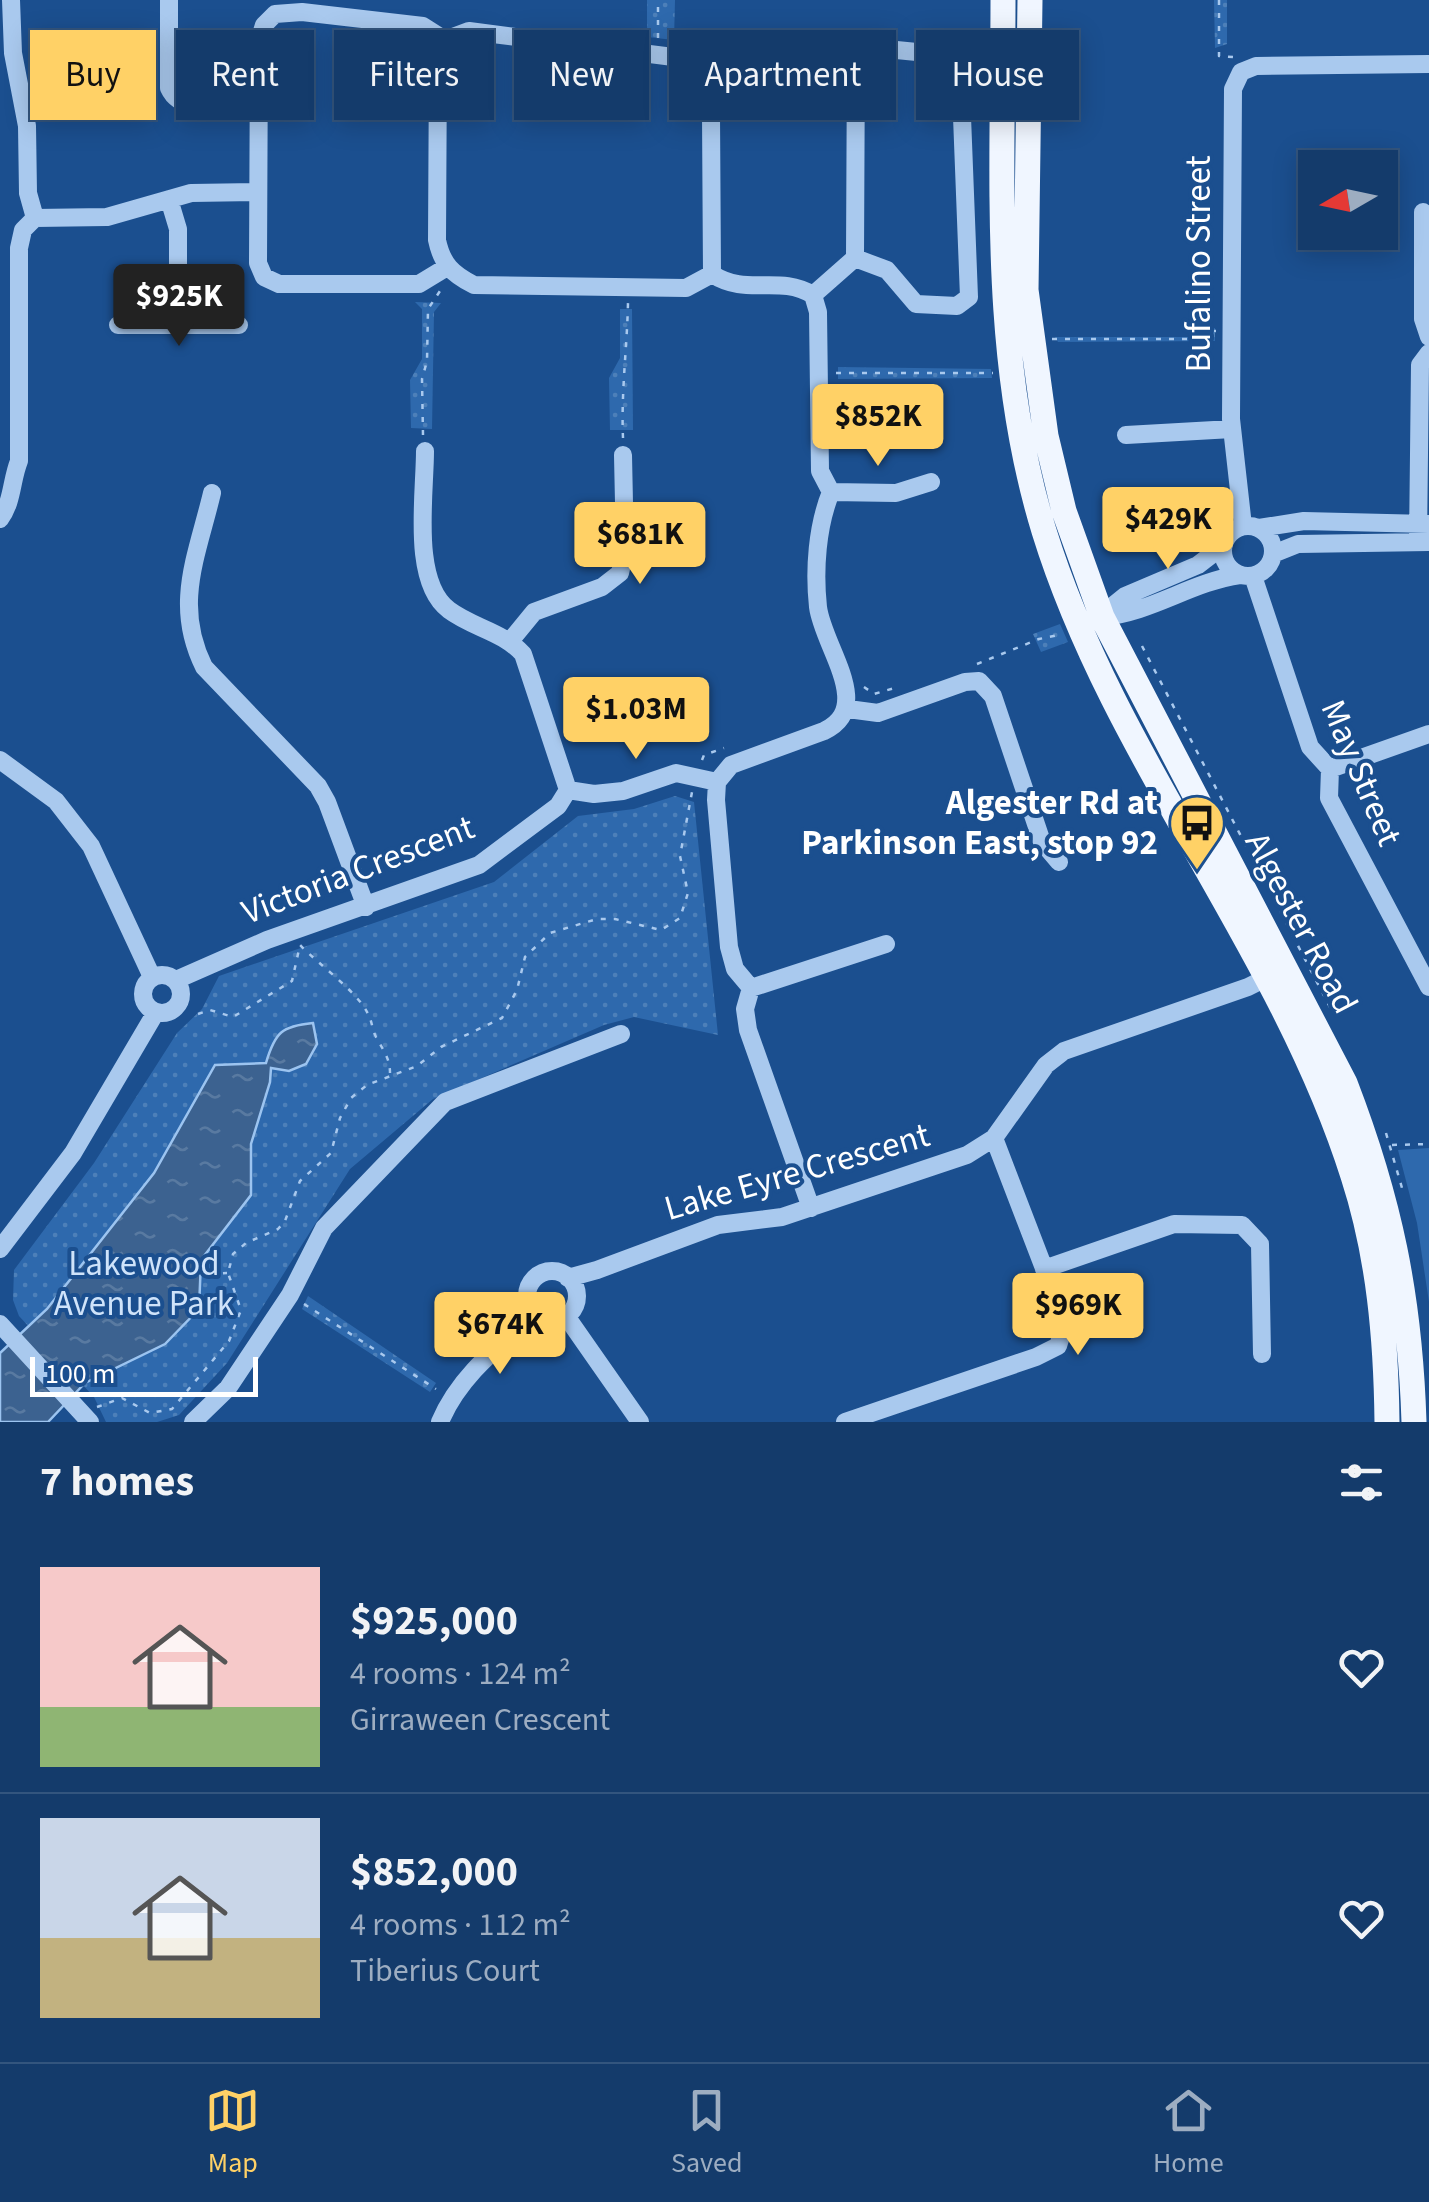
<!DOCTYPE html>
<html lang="en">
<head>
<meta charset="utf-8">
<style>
	:root { --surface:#143b6b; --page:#214673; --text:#f1f3f6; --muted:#9dadc1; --line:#33557e; --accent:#ffd166 }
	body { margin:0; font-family:"Source Sans 3",sans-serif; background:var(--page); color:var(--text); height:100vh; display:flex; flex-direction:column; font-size:38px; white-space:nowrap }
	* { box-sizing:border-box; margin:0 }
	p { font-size:32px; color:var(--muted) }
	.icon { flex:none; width:55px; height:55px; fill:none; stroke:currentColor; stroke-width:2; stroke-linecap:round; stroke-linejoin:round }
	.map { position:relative; height:1422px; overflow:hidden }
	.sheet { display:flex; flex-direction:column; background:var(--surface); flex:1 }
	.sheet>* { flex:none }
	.top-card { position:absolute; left:30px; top:30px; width:1370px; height:90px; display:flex; gap:20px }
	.needle { width:65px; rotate:261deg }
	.buttons { position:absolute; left:1298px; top:150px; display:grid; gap:20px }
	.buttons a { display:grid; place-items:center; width:100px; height:100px; border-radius:0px; background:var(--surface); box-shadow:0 5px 25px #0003,0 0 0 2px var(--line); font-size:50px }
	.scale { position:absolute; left:30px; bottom:25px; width:228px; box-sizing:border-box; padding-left:10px; border:5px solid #fff; border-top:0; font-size:28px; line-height:35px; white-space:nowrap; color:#fff; -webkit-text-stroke:8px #1b4f8f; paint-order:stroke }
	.price { position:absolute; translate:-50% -85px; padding:0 22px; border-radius:10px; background:var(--accent); color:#111; font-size:32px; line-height:65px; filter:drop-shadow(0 2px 5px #0008) }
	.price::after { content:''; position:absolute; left:50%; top:60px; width:30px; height:22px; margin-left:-15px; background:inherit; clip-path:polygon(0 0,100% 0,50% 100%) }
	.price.selected { background:#222; color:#fff }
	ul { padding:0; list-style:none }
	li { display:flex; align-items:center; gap:30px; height:250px; padding:0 40px }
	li+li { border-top:2px solid var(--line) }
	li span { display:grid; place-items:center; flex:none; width:280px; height:200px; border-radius:0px; color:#555 }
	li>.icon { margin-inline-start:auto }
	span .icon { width:120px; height:120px; fill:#fffc; stroke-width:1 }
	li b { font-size:42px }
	h2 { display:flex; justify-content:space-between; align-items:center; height:120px; padding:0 40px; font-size:42px }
	.tag { padding:0 35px; border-radius:0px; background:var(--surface); box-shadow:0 5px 25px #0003,0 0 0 2px var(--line); font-size:35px; line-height:90px }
	.tag.selected { background:var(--accent); color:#111 }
	.tabs { display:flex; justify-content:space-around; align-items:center; height:140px; border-top:2px solid var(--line); background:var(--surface); font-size:28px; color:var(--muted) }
	.tabs a { display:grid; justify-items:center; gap:5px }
	.tabs .selected { color:var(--accent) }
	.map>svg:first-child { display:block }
</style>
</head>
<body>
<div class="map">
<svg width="1429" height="1422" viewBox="0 0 1429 1422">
	<defs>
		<pattern id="grass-dots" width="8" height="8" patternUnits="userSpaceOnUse" patternTransform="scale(2.5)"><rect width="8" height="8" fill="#2e69ad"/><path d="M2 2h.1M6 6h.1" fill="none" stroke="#4d80b9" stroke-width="1.8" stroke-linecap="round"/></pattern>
		<pattern id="water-ripples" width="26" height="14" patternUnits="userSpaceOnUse" patternTransform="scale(2.5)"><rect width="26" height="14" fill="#3c6290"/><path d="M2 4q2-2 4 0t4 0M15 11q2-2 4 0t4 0" fill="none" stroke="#597aa1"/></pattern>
	</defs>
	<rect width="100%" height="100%" fill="#1b4f8f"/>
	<path fill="url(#grass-dots)" d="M 647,0 L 675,0 L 674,40 L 647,37 Z
		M 1214,0 L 1227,0 L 1227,44 L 1215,48 Z
		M 415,302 L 441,303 L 434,312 L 432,429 L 411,428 L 410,380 L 422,359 L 422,309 Z
		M 620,309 L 632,309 L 633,430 L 610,430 L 609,378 L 620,358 Z
		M 1198,328 L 1215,328 L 1215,341 L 1058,342 L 1055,337 L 1197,337 Z
		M 838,367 L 991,369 L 992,378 L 838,379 Z
		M 1060,624 L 1068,642 L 1041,652 L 1033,634 Z
		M 675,796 L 694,802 L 718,1035 L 634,1017 L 604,1025 L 433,1099 L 350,1169 L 227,1363 L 179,1415 L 157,1422 L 106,1422 L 94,1397 L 19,1316 L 13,1300 L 14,1270 L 94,1163 L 177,1033 L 202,1009 L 219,976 L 494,882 L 578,816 L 634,809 Z
		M 308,1296 L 436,1383 L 430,1392 L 302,1309 Z"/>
	<path fill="#2e69ad" d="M 1429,1148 L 1429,1302 L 1417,1223 L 1398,1150 Z"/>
	<path fill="url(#water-ripples)" stroke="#9cc4f0" stroke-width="2.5" d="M 313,1023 L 317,1044 L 306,1064 L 289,1071 L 271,1068 L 270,1082 L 251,1144 L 251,1195 L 201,1260 L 199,1309 L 165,1344 L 85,1383 L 48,1422 L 0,1422 L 0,1353 L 47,1309 L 154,1173 L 215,1065 L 266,1063 C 275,1032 282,1026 313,1023 Z"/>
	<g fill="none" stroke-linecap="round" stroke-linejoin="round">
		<path stroke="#a9c9ee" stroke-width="2.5" stroke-dasharray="5 8" stroke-linecap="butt" d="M 1219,0 L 1219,56 L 1233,57
			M 658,38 L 658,0
			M 1052,339 L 1200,339 L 1201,331 L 1216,331
			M 836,373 L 993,373
			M 423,435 L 422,379 L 427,361 L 428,309 L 442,288
			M 623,438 C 621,392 627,349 628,303
			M 1142,646 L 1332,1011
			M 977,664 L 1039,639 L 1059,635
			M 864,687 L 874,694 L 898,687
			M 702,760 L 704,755 L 724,748
			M 198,1014 L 210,1010 L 233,1017 L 292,981 L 300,945 C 318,964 358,992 368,1014 C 372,1021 372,1029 376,1037 C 383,1050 390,1058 390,1073
			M 1386,1133 L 1402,1188
			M 1392,1145 L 1429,1144
			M 171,1275 L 227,1273
			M 304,1304 L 436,1389
			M 97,1407 L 122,1398 L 150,1413 L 172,1409 L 229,1341 L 241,1310 L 228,1273 L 233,1254 L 246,1243 L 278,1229 L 285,1221 L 300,1181 L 331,1153 L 340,1118 L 351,1098 L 367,1085 L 417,1066 L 441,1047 L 502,1018 L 517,990 L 525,957 L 550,933 L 597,919 L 615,919 L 661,930 L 680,918 L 688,893 L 680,856 L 692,792"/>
		<path stroke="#a9c9ee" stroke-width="18" d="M 11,0 L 13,53 L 27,126 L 28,193 L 35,218
			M 169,0 L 169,88 C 182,117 231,105 259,105
			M 445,40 L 423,26 L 302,12 L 275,14 L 264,25 L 259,41 L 258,263 L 264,277 L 279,284 L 419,284 L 447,267
			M 169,199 L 178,229 L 178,325
			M 1423,212 L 1423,319 L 1429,337
			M 855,258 L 887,270 L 916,304 L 957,306 L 969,297 L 960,65 L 956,59 L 947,55 L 856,46
			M 712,274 L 711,114 L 714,82 L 705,64 L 689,59 L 469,31 L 445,40 L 438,56 L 437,240 C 442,264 452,274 474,285 L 686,288 L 712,274 C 747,297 778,274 813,295
			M 813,295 L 855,258 L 856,46 L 820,42
			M 118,325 L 239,325
			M 1126,435 L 1232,429
			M 831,492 L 896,493 L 931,482
			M 212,493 C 197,556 173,605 204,667 L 318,786 L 327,802 L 366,907
			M 0,519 C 13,501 11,481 19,461 L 19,248 L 23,230 L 35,218 L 107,217 L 191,193 L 258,192
			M1223 551a25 25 0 1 1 50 0a25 25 0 1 1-50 0Z
			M 1243,526 L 1231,419 L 1233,89 L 1241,72 L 1256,66 L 1429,64
			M 1259,528 L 1304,521 L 1428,524
			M 1418,542 L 1420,365 L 1429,353
			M 1273,554 L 1298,544 L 1429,542
			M 1253,576 L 1310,747 L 1330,769 L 1329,798 L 1429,987
			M 1102,617 C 1151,613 1191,582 1240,575
			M 1094,621 L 1125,596 L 1198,565 L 1224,545
			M 511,640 L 534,612 L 602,587 L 620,573 L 625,551 L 623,455
			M 848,709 L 878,713 L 965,682 L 979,681 L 993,696 L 1042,842 L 1059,862
			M 0,760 L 56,801 L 91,846 L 152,977
			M 1330,769 L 1429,734
			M 568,790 L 594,794 L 623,791 L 676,773 L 717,782
			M143 994a19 19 0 1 1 38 0a19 19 0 1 1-38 0Z
			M 176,980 L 267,940 L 479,865 L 558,806 L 568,790 L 523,654 C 502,631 473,628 449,610 C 411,582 425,495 425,451
			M 751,988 L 886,944
			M 811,1208 L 748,1030 L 745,1009 L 751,988 L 735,969 L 729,947 L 716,800 L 717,782 L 731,765 L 824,731 C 875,707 823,647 818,607 C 814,570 817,526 831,492 L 820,471 L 818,312 L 813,295
			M 0,1249 L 73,1153 L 156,1012
			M 1044,1269 L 1174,1224 L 1242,1225 L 1260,1244 L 1262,1354
			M527 1296a25 25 0 1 1 50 0a25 25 0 1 1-50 0Z
			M 568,1278 L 597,1270 L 718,1225 L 782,1217 L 967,1155 L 994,1138 L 1046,1065 L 1064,1051 L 1248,987 L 1276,973
			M 566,1316 L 640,1422
			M 0,1324 L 90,1422
			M 193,1422 L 228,1388 L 290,1295 L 324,1228 L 445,1102 L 621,1034
			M 440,1422 C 459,1376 499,1346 535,1314
			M 845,1422 L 1036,1357 L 1058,1346 L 1065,1323 L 994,1138"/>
		<path stroke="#f0f6ff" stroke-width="25" d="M 1003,0 C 1003,178 991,359 1044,531 C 1115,761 1281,948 1353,1176 C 1379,1256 1386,1339 1387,1422
			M 1030,0 L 1026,290 L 1046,436 L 1064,511 L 1102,617 L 1345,1083 C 1390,1200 1410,1296 1414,1422"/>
	</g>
	<defs>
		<g id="bus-pin" transform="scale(2.875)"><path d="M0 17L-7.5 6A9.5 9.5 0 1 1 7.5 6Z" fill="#ffd166" stroke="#1b4f8f"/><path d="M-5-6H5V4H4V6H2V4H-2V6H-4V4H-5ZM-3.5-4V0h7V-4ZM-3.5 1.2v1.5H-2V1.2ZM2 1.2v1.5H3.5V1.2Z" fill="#111"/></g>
	</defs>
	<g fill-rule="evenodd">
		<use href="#bus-pin" x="1197" y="823"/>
	</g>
	<g text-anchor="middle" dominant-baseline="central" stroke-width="8" stroke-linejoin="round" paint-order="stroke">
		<g font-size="35" fill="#fff" stroke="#1b4f8f">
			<text transform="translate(1199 264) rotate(-90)">Bufalino Street</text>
			<text transform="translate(1361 773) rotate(67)">May Street</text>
			<text transform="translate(358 870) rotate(-21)">Victoria Crescent</text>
			<text transform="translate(1301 923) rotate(62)">Algester Road</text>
			<text transform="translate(797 1172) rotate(-16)">Lake Eyre Crescent</text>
		</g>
		<g font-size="35" font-weight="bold" fill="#fff" stroke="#1b4f8f" text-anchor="end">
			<text x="1158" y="803">Algester Rd at<tspan x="1158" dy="40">Parkinson East, stop 92</tspan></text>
		</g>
		<g font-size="35" fill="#cfe3fa" stroke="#1b4f8f">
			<text x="144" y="1264">Lakewood<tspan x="144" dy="40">Avenue Park</tspan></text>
		</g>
	</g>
</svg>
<div class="buttons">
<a><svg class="needle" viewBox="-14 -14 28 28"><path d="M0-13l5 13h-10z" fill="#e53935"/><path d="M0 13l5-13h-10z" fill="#9dadc1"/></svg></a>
</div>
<div class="scale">100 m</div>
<b class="price selected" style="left:179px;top:349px">$925K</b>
<b class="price" style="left:878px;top:469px">$852K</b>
<b class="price" style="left:1168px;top:572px">$429K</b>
<b class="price" style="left:640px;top:587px">$681K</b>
<b class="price" style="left:636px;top:762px">$1.03M</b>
<b class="price" style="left:1078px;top:1358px">$969K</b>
<b class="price" style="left:500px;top:1377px">$674K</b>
<div class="top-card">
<a class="tag selected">Buy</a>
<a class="tag">Rent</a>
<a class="tag">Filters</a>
<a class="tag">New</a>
<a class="tag">Apartment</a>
<a class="tag">House</a>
</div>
</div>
<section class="sheet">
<h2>7 homes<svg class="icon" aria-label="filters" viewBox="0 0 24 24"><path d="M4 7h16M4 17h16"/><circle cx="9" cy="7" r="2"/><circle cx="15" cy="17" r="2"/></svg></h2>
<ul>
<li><span style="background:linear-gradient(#f6c9c9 70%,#8fb573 0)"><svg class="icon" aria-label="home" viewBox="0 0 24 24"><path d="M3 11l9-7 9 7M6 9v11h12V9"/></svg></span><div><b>$925,000</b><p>4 rooms · 124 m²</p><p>Girraween Crescent</p></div><svg class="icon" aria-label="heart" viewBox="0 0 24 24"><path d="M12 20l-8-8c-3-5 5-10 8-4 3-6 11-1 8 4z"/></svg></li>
<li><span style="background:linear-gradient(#c9d6e8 60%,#c2b280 0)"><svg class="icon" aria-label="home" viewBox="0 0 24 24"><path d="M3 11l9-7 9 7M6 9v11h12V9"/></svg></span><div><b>$852,000</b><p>4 rooms · 112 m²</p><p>Tiberius Court</p></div><svg class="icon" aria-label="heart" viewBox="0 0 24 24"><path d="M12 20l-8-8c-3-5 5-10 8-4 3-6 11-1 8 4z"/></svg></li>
</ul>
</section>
<nav class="tabs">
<a class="selected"><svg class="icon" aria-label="map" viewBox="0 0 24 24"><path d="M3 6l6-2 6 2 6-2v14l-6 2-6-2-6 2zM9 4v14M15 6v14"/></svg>Map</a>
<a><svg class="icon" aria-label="saved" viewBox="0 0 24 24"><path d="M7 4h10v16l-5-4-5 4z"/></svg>Saved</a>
<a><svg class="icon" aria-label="home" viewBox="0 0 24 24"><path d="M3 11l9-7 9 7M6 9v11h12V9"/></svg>Home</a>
</nav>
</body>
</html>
